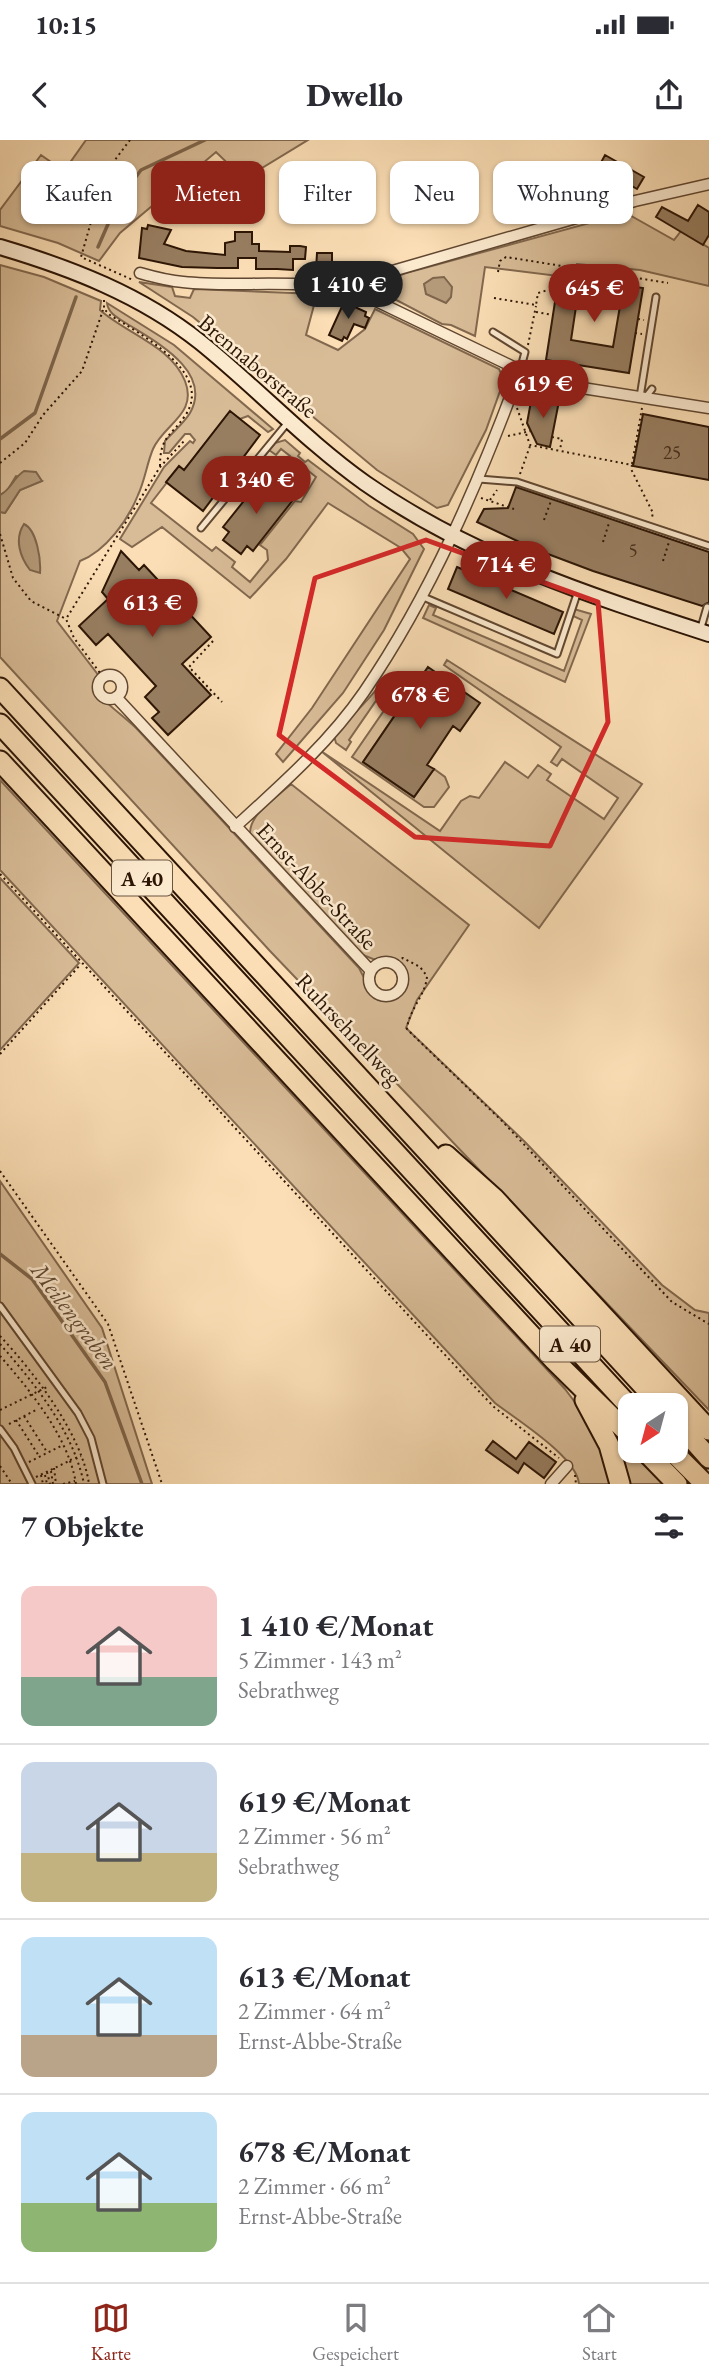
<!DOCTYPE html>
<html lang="de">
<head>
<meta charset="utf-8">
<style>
	:root { --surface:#fff; --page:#f7f7f7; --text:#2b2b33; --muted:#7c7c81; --line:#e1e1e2; --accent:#8f2418 }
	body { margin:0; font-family:"EB Garamond",serif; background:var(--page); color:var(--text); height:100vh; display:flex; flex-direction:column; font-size:26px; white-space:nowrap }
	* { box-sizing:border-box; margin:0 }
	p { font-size:23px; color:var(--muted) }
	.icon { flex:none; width:38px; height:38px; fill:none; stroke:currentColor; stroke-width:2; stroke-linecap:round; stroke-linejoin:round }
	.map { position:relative; height:1344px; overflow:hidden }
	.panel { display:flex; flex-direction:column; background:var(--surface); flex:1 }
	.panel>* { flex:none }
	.top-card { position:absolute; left:21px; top:21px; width:668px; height:63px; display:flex; gap:14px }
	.needle { width:46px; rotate:216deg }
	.tools { position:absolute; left:618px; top:1253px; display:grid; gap:14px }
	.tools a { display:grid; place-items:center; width:70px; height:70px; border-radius:14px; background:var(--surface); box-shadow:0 2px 5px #0004; font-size:35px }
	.price { position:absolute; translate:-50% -60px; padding:0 16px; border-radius:24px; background:var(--accent); color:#fff; font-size:23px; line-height:46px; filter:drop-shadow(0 2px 4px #0008) }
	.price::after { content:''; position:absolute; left:50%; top:42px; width:21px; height:16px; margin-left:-10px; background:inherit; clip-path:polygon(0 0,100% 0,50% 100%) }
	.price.active { background:#222; color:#fff }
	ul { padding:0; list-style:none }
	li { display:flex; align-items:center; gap:21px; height:175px; padding:0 21px }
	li+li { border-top:2px solid var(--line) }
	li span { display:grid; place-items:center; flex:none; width:196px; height:140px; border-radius:14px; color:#555 }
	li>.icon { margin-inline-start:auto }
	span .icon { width:84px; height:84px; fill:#fffc; stroke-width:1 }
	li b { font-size:30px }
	h2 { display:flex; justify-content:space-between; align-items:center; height:84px; padding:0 21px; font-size:30px }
	.pill { padding:0 24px; border-radius:14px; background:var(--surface); box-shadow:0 2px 5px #0004; font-size:24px; line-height:63px }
	.pill.active { background:var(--accent); color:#fff }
	.status { display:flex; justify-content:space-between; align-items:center; height:49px; padding:0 35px; background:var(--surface); direction:ltr }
	.status svg { height:19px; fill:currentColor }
	header { display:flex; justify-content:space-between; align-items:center; height:91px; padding:0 21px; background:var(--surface); font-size:32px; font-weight:800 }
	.tabs { display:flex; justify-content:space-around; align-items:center; height:98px; border-top:2px solid var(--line); background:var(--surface); font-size:19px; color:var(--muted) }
	.tabs a { display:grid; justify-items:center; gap:4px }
	.tabs .active { color:var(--accent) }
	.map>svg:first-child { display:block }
</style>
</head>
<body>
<div class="status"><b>10:15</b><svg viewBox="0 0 49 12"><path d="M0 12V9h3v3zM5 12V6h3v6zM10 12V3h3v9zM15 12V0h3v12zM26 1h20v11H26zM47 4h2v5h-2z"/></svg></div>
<header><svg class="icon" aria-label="back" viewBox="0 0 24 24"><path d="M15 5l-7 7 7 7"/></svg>Dwello<svg class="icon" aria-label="share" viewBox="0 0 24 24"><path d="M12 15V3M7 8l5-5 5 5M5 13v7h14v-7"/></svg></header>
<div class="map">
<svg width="709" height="1344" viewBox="0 0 709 1344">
	<rect width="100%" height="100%" fill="#fbdeb5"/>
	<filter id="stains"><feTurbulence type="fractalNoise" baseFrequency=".00286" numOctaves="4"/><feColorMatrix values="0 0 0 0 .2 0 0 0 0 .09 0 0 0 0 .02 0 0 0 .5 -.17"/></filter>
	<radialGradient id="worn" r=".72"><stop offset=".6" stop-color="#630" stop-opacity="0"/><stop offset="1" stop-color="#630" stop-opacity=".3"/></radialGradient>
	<path fill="#d8bc97" stroke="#82684e" stroke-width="2" d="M 86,0 L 308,0 L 244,39 L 216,12 L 120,93 L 99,121 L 58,103 L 0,86 L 0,70 L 41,15 L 64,31 Z
		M 626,73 L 674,100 L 681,91 L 709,108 L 709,146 L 640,130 L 577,124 L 574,138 L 485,127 L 475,196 L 451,185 L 442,184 L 381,152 L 384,141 L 406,133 Z
		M 0,125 L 44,137 L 101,161 L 100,170 C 127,194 171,206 185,241 C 198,274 164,284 153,309 C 147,323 145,340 138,355 C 128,380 106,411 80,421 L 57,481 L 99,536 L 93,546 C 97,558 127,578 138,590 L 359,828 L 373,855 L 387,860 C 407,853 410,838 397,821 L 373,819 L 358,813 L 251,699 C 244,677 276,658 291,644 L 469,785 L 417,860 L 406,888 L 525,1002 L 662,1145 L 695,1170 L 709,1173 L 709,1270 L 270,811 L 0,517 L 0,372 L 5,373 L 20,350 L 41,341 L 16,336 L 7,351 L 0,355 Z
		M 139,142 L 172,147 L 175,156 L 190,158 L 194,149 L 317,154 L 306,195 L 338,210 L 365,189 L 375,169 L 499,229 L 504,240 L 486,290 L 448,365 L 437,368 L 377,330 L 193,177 Z
		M 107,163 L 174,205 L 273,289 L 268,292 L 248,276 L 240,279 L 230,272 L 184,330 L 179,327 L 151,363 L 212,411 L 216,407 L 235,422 L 232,427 L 250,442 L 268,420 L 267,410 L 260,405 L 295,361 L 301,362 L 316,337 L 306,329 L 301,334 L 298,332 L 303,326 L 294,319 L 289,324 L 286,322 L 290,316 L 281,309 L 276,315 L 269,310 L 275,303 L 285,300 L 300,313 L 298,316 L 305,322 L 308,320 L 369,366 L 413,394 L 424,409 L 384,490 L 343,553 L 283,622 L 276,614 L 312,568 L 410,419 L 401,408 L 328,363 L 286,419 L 250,458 L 162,387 L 132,407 L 120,399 L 164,327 L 190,301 L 193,303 L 195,300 L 190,294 L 185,294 L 169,313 L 164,313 L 165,301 C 173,292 184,283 190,273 C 213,232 156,202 129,185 C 120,179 108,174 107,163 Z
		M 429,465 L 436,468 L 433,475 L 564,531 L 582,480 L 573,476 L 574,469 L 591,474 L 565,542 L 423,478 Z
		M 447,520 L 642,644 L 539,788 L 321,611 L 440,691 L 461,661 L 470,656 L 479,658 L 505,622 L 528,638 L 538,625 L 551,634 L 547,640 L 604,679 L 618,658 L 562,619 L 557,626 L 551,622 L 561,607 L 444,525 Z
		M 379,546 L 386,552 L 383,556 L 380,555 L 349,600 L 351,602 L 346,610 L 336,603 L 334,596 C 349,577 365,565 379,546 Z
		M 392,559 L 401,566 L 363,622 L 414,657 L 434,629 L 445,637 L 449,647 L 434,667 L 424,667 L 352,617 Z
		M 0,640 L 565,1249 C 588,1278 603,1308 611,1344 L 579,1344 C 577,1317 517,1280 495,1263 L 0,730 Z
		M 0,738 L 79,823 L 0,910 Z
		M 0,1041 L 102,1188 L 152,1344 L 0,1344 Z
		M 605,1281 L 630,1311 L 634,1311 L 666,1344 L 625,1344 Z"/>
	<path fill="#b59a79" stroke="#7e654b" stroke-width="2" d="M 444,137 L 452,147 L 451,157 L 446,163 L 426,154 L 424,144 L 433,138 Z
		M 24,331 L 36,332 L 42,341 L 20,350 L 5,373 L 0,372 L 0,355 C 11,350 13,338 24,331 Z
		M 24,384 C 37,390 41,420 40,433 L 30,430 C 20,417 14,399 24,384 Z"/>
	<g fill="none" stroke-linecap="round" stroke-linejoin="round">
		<path stroke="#7e654b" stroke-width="3.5" d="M 98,107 L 119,59 L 141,30 L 205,0
			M 0,299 L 35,273 L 76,157
			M 0,1114 L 32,1139 L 105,1242 L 142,1344"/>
	</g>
	<path fill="#987e61" stroke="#2c1505" stroke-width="2" fill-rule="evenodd" d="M 605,15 L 644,37 L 637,49 L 625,42 L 618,54 L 601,44 L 617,39 L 598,28 Z
		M 559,31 L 565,54 L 593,46 L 597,61 L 559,71 L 552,45 L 540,48 L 534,39 Z
		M 191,39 L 206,56 L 193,68 L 187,61 L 169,78 L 159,68 Z
		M 698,65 L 709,72 L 709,95 L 703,105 L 656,77 L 662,67 L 688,81 Z
		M 148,85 L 171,90 L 164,104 L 186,111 L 225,115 L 225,103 L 235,101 L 235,92 L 252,92 L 252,104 L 259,104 L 259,111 L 290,112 L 290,106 L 300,106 L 306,107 L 305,119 L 293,119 L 293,130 L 277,129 L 256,129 L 256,118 L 238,118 L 238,128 L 217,128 L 182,127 L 139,118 L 142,88 L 147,89 Z
		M 317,113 L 332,113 L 332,130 L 316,130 Z
		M 559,136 L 643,148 L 629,233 L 546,220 ZM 577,160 L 620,166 L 613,207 L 571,200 Z
		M 344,162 L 366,172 L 365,176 L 369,178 L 365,188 L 354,184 L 347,199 L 344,197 L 342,201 L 329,195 Z
		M 532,256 L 559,261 L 550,307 L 537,304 L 527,283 Z
		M 230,271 L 260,295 L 203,371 L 166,342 L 179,326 L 184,330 Z
		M 643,274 L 709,287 L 709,340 L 633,326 Z
		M 263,337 L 293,360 L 253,411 L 247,406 L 241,414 L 223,400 L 229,392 L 223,387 Z
		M 516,347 L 709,412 L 709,462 L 702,466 L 593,431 L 532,408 L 477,382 L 484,369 L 508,368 Z
		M 121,411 L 139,430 L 144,425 L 211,497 L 182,524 L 211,555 L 168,595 L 152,578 L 159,572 L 145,557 L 156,546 L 108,494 L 96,505 L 79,486 L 108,459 L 102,452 Z
		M 457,427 L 563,472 L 554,494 L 448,449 Z
		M 428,527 L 480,563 L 460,591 L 453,586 L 427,625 L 434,629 L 414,657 L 363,622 Z
		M 493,1301 L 516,1319 L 529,1302 L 556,1322 L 544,1338 L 524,1323 L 518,1333 L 486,1310 Z"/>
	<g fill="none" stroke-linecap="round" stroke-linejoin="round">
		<g stroke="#604731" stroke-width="9">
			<path id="service" d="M 493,192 L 525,212 L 520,231
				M 640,257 L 656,157
				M 645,258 L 652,249
				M 479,339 L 517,342 L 709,406
				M 201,388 L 289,281
				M 421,456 L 557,514 L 578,451
				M 700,491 L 707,467
				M 0,1166 L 78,1273 L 91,1298 L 103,1344
				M 0,1289 L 14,1308 L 32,1344"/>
		</g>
		<g stroke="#604731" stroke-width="13">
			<path id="minor" d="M 140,133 C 154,137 169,141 183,142 C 246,149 313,134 372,159 L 528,234 L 576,247 L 709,268
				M 372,159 L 374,139 L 389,132 L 635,61 L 709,44
				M98 547a12 12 0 1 1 24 0a12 12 0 1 1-24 0Z
				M 116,557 L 371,831
				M 235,687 C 280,646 329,603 364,552 C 431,454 479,342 520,231
				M369 839a17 17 0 1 1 34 0a17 17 0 1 1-34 0Z
				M 551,1344 L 567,1326"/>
		</g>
		<g stroke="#2c1505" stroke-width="18">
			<path id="secondary" d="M 0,107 C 71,128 141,155 200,202 C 256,247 306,301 365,343 C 471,417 588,455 709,494"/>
		</g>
		<g stroke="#2c1505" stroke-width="23">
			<path id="motorway" d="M 0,548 L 661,1265
				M 0,584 L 630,1267
				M 0,621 L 554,1220 L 630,1295
				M 446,1015 L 494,1058 L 709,1290
				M 585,1260 L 609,1305 L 620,1344
				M 676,1281 L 709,1318
				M 645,1311 L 677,1344
				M 672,1311 L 705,1344"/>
		</g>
		<path stroke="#2c1505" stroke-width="2" stroke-dasharray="2 3.5" stroke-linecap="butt" d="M 130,0 L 105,33 L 81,117 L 133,140
			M 498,132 L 500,121 L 506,117 L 668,143
			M 332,137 L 371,128
			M 494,158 L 536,165 L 538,153 L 548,150
			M 104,160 L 104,169 L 110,175 C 139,194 215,232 185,276 C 170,297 160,297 160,326
			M 536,172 L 553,175
			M 638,179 L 644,180
			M 635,193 L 642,194
			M 528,205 L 536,166
			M 517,268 L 530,305 L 632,325 L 631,329 L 653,373 L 652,377
			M 508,296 L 531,291
			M 552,297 L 562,299 L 560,310
			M 0,323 L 25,303 L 43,275 L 82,231 L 103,170
			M 632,324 L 642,268
			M 520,334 L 530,306
			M 481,358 L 514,369
			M 490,360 L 497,350
			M 544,380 L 551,361
			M 0,394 L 13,438 L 31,461 L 66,479
			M 603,402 L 609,383
			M 663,421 L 669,402
			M 509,453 L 513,443
			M 213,501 L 189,527 L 222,562
			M 103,537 L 74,498 L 66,479 L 160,327 L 185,300
			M 381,546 L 404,562
			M 0,734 L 472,1244 L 494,1267 L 559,1318
			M 392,824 L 403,818 L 420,827 L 427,836 C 426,855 409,869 407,889 L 415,897 L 502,981 L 672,1162 L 709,1184
			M 0,914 L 81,824
			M 0,1031 L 108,1184 L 162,1344
			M 0,1196 C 34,1232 82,1295 89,1344
			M 0,1204 C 35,1244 73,1291 84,1344
			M 0,1216 C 30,1250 69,1298 76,1344
			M 0,1270 L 47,1247
			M 24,1276 L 47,1312
			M 16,1280 L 39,1316
			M 9,1284 L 38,1269
			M 70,1320 L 81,1316
			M 29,1322 L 61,1306
			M 0,1326 L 12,1344
			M 54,1328 L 56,1344
			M 51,1331 L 53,1344
			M 47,1332 L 50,1344
			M 41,1335 L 43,1344
			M 45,1335 L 47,1344
			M 575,1335 L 576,1344
			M 36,1337 L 69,1321
			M 63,1344 L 75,1341"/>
		<use href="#service" stroke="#fceacf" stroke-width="5"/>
		<use href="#minor" stroke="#fceacf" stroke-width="10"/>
		<use href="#secondary" stroke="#fceacf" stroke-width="14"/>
		<use href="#motorway" stroke="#fbdeb5" stroke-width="19"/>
	</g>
	<path fill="none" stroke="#d62828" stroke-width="5" stroke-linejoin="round" d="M 426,400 L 598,462 L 608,582 L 550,706 L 415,697 L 279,595 L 315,438 Z"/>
	<g text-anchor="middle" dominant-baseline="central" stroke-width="5" stroke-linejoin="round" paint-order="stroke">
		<g font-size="19" fill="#472f1c">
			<text x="672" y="312">25</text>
			<text x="633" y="410">5</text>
		</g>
		<g fill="#fceacf" stroke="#6a5542" stroke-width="2">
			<rect x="112" y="720.5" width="60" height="35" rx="5"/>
			<rect x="540" y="1186.5" width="60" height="35" rx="5"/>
		</g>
		<g font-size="21" font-weight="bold" fill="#2c1505">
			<text x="142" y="738">A 40</text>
			<text x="570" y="1204">A 40</text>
		</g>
		<g font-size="23" fill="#2c1505" stroke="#fceacf">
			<text transform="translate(258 226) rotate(40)">Brennaborstraße</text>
			<text transform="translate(317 746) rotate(47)">Ernst-Abbe-Straße</text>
			<text transform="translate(349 889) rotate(47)">Ruhrschnellweg</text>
		</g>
		<g font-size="24" font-style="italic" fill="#634a33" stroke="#fceacf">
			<text transform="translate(75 1176) rotate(53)">Meilengraben</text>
		</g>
	</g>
	<rect width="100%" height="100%" filter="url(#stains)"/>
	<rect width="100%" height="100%" fill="url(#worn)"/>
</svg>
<div class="tools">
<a><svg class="needle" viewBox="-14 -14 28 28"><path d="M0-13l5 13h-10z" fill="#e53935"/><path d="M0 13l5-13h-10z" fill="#7c7c81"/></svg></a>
</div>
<b class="price active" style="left:348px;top:181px">1 410 €</b>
<b class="price" style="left:594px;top:184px">645 €</b>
<b class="price" style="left:543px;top:280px">619 €</b>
<b class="price" style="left:256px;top:376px">1 340 €</b>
<b class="price" style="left:506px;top:461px">714 €</b>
<b class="price" style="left:152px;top:499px">613 €</b>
<b class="price" style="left:420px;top:591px">678 €</b>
<div class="top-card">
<a class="pill">Kaufen</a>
<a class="pill active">Mieten</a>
<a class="pill">Filter</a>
<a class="pill">Neu</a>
<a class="pill">Wohnung</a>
</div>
</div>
<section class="panel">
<h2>7 Objekte<svg class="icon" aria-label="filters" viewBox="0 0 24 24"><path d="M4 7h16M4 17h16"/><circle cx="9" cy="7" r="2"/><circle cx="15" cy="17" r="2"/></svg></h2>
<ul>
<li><span style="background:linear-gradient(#f6c9c9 65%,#7fa58c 0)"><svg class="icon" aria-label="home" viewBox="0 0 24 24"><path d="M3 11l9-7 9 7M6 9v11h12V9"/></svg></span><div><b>1 410 €/Monat</b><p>5 Zimmer · 143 m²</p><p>Sebrathweg</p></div></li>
<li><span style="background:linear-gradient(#c9d6e8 65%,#c2b280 0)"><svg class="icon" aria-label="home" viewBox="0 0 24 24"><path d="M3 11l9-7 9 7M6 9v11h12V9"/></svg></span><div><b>619 €/Monat</b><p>2 Zimmer · 56 m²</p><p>Sebrathweg</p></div></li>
<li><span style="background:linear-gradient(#bfe0f5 70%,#b9a48a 0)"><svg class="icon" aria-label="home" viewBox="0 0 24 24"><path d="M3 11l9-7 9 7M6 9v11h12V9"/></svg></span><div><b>613 €/Monat</b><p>2 Zimmer · 64 m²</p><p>Ernst-Abbe-Straße</p></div></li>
<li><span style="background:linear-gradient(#bfe0f5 65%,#8fb573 0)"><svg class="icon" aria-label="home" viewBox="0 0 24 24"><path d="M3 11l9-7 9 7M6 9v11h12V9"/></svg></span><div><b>678 €/Monat</b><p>2 Zimmer · 66 m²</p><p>Ernst-Abbe-Straße</p></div></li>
</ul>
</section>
<nav class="tabs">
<a class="active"><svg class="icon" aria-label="map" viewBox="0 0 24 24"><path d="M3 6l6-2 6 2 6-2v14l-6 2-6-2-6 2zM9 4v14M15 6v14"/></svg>Karte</a>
<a><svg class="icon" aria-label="saved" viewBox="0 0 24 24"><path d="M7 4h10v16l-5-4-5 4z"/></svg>Gespeichert</a>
<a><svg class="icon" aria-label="home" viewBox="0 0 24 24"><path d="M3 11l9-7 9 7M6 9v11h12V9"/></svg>Start</a>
</nav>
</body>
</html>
